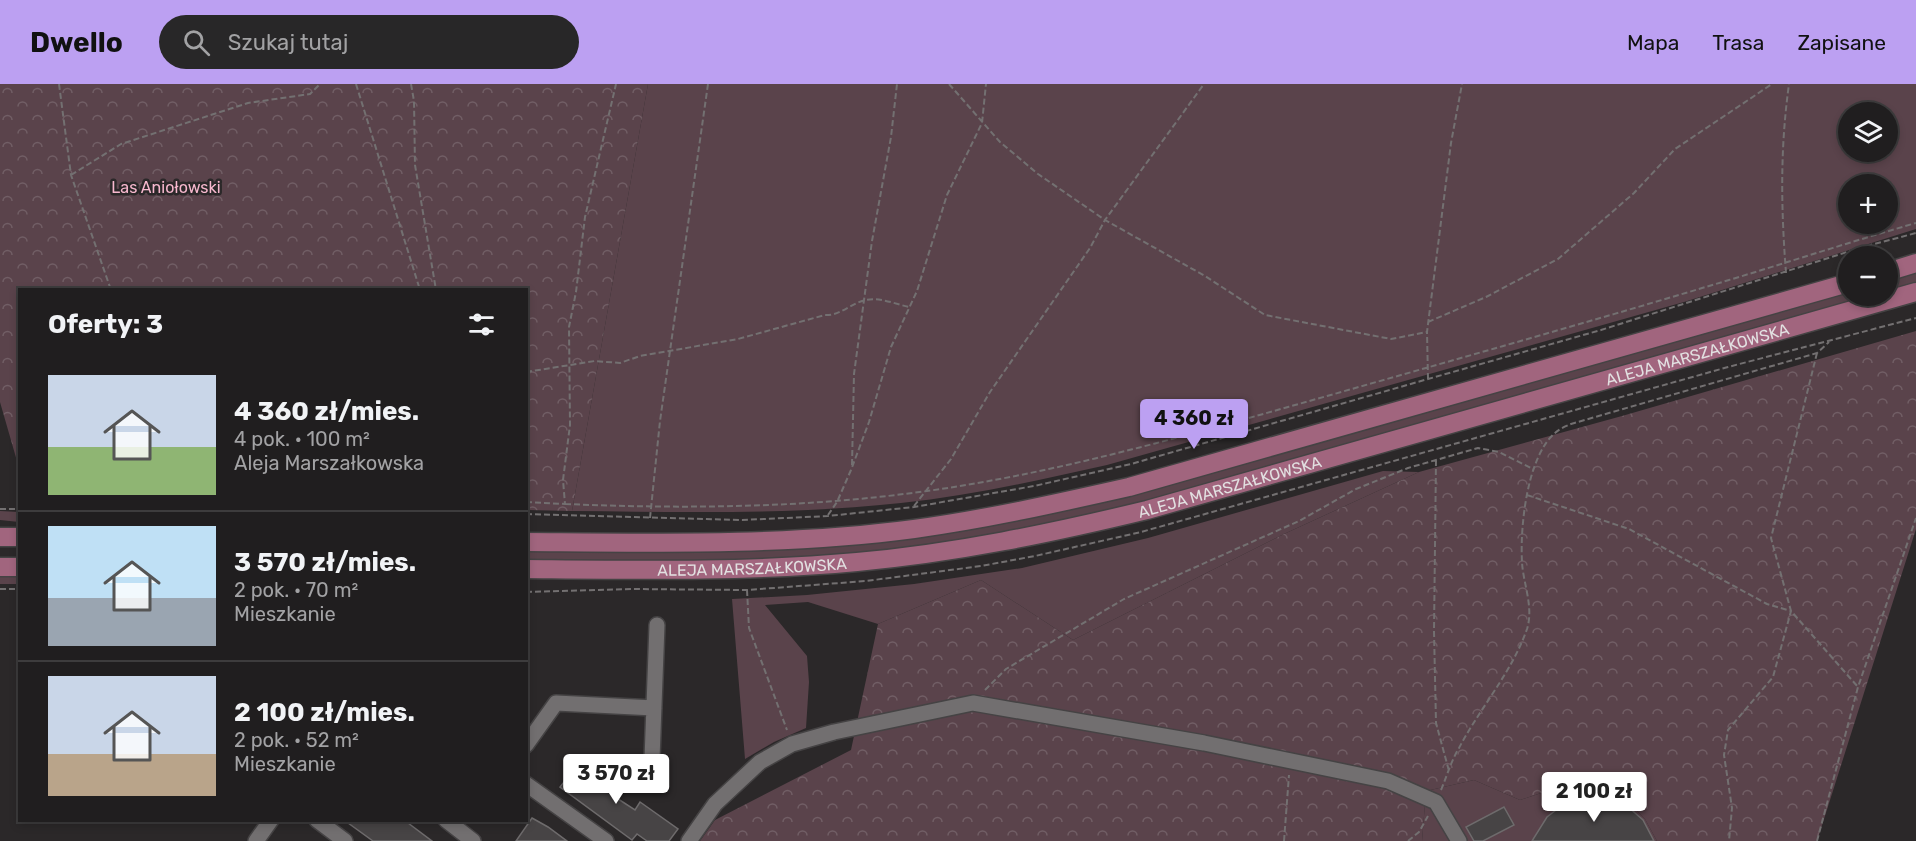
<!DOCTYPE html>
<html lang="pl">
<head>
<meta charset="utf-8">
<style>
	:root { --surface:#201e1f; --page:#282728; --text:#f1f3f6; --muted:#a2a2a4; --line:#3d3c3d; --accent:#bca0f2 }
	body { margin:0; font-family:Rubik,sans-serif; background:var(--page); color:var(--text); height:100vh; display:flex; flex-direction:column; font-size:22px; white-space:nowrap }
	* { box-sizing:border-box; margin:0 }
	p { font-size:20px; color:var(--muted) }
	.icon { flex:none; width:33px; height:33px; fill:none; stroke:currentColor; stroke-width:2; stroke-linecap:round; stroke-linejoin:round }
	.map { position:relative; flex:1; overflow:hidden }
	.panel { position:absolute; left:18px; top:204px; width:510px; height:534px; display:flex; flex-direction:column; background:var(--surface); border-radius:0px; box-shadow:0 3px 9px #0003,0 0 0 2px var(--line) }
	.panel>* { flex:none }
	.fabs { position:absolute; left:1838px; top:18px; display:grid; gap:12px }
	.fabs a { display:grid; place-items:center; width:60px; height:60px; border-radius:50%; background:var(--surface); box-shadow:0 3px 9px #0003,0 0 0 2px var(--line); font-size:30px }
	.price { position:absolute; translate:-50% -51px; padding:0 14px; border-radius:6px; background:#fff; color:#222; font-size:20px; line-height:39px; filter:drop-shadow(0 2px 3px #0008) }
	.price::after { content:''; position:absolute; left:50%; top:36px; width:18px; height:14px; margin-left:-9px; background:inherit; clip-path:polygon(0 0,100% 0,50% 100%) }
	.price.active { background:var(--accent); color:#111 }
	ul { padding:0; list-style:none }
	li { display:flex; align-items:center; gap:18px; height:150px; padding:0 30px }
	li+li { border-top:2px solid var(--line) }
	li span { display:grid; place-items:center; flex:none; width:168px; height:120px; border-radius:0px; color:#555 }
	li>.icon { margin-inline-start:auto }
	span .icon { width:72px; height:72px; fill:#fffc; stroke-width:1 }
	li b { font-size:26px }
	h2 { display:flex; justify-content:space-between; align-items:center; height:72px; padding:0 30px; font-size:26px }
	header { display:flex; align-items:center; gap:36px; box-sizing:border-box; height:84px; padding:0 30px; background:var(--accent); color:#111 }
	header strong { font-size:28px }
	nav { display:flex; gap:33px; margin-inline-start:auto; font-size:21px }
	.search { width:420px; height:54px; background:var(--page); display:flex; align-items:center; gap:15px; box-sizing:border-box; padding:0 21px; border-radius:33px; color:var(--muted); font-size:22px }
	.map>svg:first-child { display:block }
</style>
</head>
<body>
<header>
<strong>Dwello</strong>
<div class="search"><svg class="icon" aria-label="search" viewBox="0 0 24 24"><circle cx="10" cy="10" r="6"/><path d="M15 15l6 6"/></svg>Szukaj tutaj</div>
<nav><a>Mapa</a><a>Trasa</a><a>Zapisane</a></nav>
</header>
<div class="map">
<svg width="1916" height="757" viewBox="0 0 1916 757">
	<defs>
		<pattern id="forest-crowns" width="20" height="18" patternUnits="userSpaceOnUse" patternTransform="scale(1.5)"><rect width="20" height="18" fill="#5a434b"/><path d="M2 6a3 3 0 1 1 6 0M12 15a3 3 0 1 1 6 0" fill="none" stroke="#715e65"/></pattern>
	</defs>
	<rect width="100%" height="100%" fill="#2b2829"/>
	<path fill="#5a434b" fill-rule="evenodd" d="M 648,0 L 1916,0 L 1916,145 L 1684,218 L 1107,381 C 1039,396 970,412 901,419 C 791,431 681,428 572,427 ZM 1848,28 L 1887,28 L 1887,68 L 1848,68 ZM 1848,100 L 1887,100 L 1887,140 L 1848,140 Z
		M 1916,188 L 1916,200 L 1887,208 L 1887,196 Z
		M 1848,207 L 1848,212 L 1876,212 L 1176,410 L 1076,436 L 917,464 L 785,477 L 527,478 L 527,465 L 918,452 Z
		M 1383,387 L 1419,388 L 1284,450 L 1073,556 L 981,496 L 878,540 L 808,518 L 765,521 L 807,572 L 809,598 L 806,644 L 774,658 L 745,675 L 732,515 L 807,511 L 914,500 L 1022,484 L 1148,454 Z
		M 0,427 L 19,428 L 19,438 L 0,436 Z
		M 0,491 L 19,491 L 19,500 L 0,500 Z
		M 1474,696 L 1520,716 L 1565,701 L 1608,711 L 1630,720 L 1645,735 L 1657,757 L 1422,757 L 1426,707 Z"/>
	<path fill="url(#forest-crowns)" d="M 0,0 L 648,0 L 572,427 L 527,426 L 526,206 L 20,206 L 19,384 L 0,318 Z
		M 1916,247 L 1916,445 L 1817,757 L 1657,757 L 1645,735 L 1630,720 L 1608,711 L 1565,701 L 1520,716 L 1474,696 L 1426,707 L 1422,757 L 700,757 L 715,736 L 851,666 L 878,540 L 981,496 L 1073,556 L 1284,450 L 1419,388 L 1622,332 Z"/>
	<path fill="#474445" stroke="#6e6b6c" stroke-width="1.5" d="M 584,676 L 622,703 L 615,713 L 635,726 L 640,718 L 678,745 L 669,757 L 647,757 L 637,750 L 632,756 L 560,703 L 575,684 L 578,686 Z
		M 1585,713 L 1607,714 L 1627,722 L 1643,736 L 1654,757 L 1532,757 L 1547,733 L 1564,720 Z
		M 1504,723 L 1514,741 L 1483,757 L 1474,757 L 1466,743 Z
		M 532,734 L 548,743 L 567,757 L 516,757 Z
		M 344,736 L 404,736 L 432,757 L 373,757 Z"/>
	<g fill="none" stroke-linecap="round" stroke-linejoin="round">
		<g stroke="#454344" stroke-width="18">
			<path id="minor" d="M 526,661 L 556,619 L 654,624
				M 652,675 L 657,541
				M 526,700 L 606,757
				M 317,736 L 345,757
				M 446,736 L 473,757
				M 256,757 L 271,736
				M 689,757 L 715,720 L 760,678 L 792,660 L 834,648 L 973,619 L 1204,659 L 1388,697 L 1436,718 L 1459,757"/>
		</g>
		<g stroke="#454344" stroke-width="21">
			<g id="major">
				<path d="M 1887,188 L 1916,179"/>
				<path d="M 0,453 L 20,453"/>
				<path d="M 526,458 C 655,459 786,462 914,445 C 987,435 1058,419 1129,403 L 1848,199"/>
				<path d="M 0,483 L 20,483"/>
				<path id="s1" d="M 526,485 C 637,486 748,488 857,478 C 956,469 1052,449 1147,426 L 1916,208"/>
			</g>
		</g>
		<path stroke="#737071" stroke-width="2" stroke-dasharray="6 3" stroke-linecap="butt" d="M 59,0 L 71,91 L 111,206
			M 356,0 L 420,206
			M 411,0 L 414,17 L 415,81 L 436,206
			M 949,0 L 1000,58 L 1038,90 L 1105,136 L 1205,192 L 1265,231 L 1391,255 L 1427,248
			M 71,91 L 121,60 L 248,19 L 310,10 L 320,0
			M 1786,189 C 1781,124 1780,65 1789,0
			M 1428,238 L 1486,213 L 1558,175 L 1634,109 L 1675,65 L 1772,0
			M 1817,269 L 1771,454 L 1791,527 L 1858,603
			M 526,288 L 595,277 L 620,279 L 640,272 L 738,255 L 825,231 C 840,232 851,219 866,216 C 880,213 895,220 909,223
			M 1428,295 L 1427,248 L 1451,59 L 1462,0
			M 1436,376 L 1434,547 L 1436,639 L 1449,687
			M 852,381 L 854,290 L 872,157 L 891,53 L 897,0
			M 1527,411 L 1629,445 L 1767,520 L 1791,527 L 1773,593 L 1728,646 L 1724,671 L 1732,724 L 1729,757
			M 526,418 L 565,420 L 563,396 L 570,341 L 569,243 L 576,208 L 585,133 L 616,0
			M 565,420 C 686,425 806,424 927,407 C 1063,388 1195,349 1327,312 C 1461,274 1596,236 1729,196 C 1792,177 1853,157 1916,139
			M 914,422 L 951,375 L 990,308 L 1090,164 L 1105,136 L 1204,0
			M 0,425 L 20,425
			M 526,430 L 742,436 L 828,432 L 914,423 L 1034,402 L 1131,380 L 1428,295 L 1601,246 L 1863,163 L 1916,149
			M 828,431 L 837,418 L 851,386 L 869,338 L 891,263 L 917,207 L 947,111 L 982,39 L 986,0
			M 650,434 L 660,337 L 708,0
			M 0,505 L 20,505
			M 747,506 L 749,544 L 787,646
			M 526,508 L 633,505 L 747,506 L 866,497 L 981,482 L 1035,472 L 1141,448 L 1728,283 L 1916,234
			M 985,606 L 1006,585 L 1124,515 L 1299,437 L 1356,405 L 1408,384 L 1478,364 L 1499,368 L 1533,385
			M 1441,706 C 1447,692 1451,677 1459,664 C 1480,624 1512,588 1527,545 C 1534,523 1523,499 1522,478 C 1520,442 1527,373 1555,349 C 1559,345 1566,342 1571,340 L 1817,269 L 1829,258
			M 1284,757 L 1289,691
			M 1408,757 L 1419,748 L 1428,732
			M 1817,757 L 1858,603 L 1916,434"/>
		<use href="#minor" stroke="#726f70" stroke-width="15"/>
		<use href="#major" stroke="#a1657e" stroke-width="18"/>
	</g>
	<g text-anchor="middle" dominant-baseline="central" stroke-width="5" stroke-linejoin="round" paint-order="stroke">
		<g font-size="16" fill="#f7b8ce" stroke="#2b2829">
			<text x="166" y="103">Las Aniołowski</text>
		</g>
		<g font-size="16" fill="#e2e0e1" stroke="#2b2829">
			<text stroke="none"><textPath href="#s1" startOffset="1198">ALEJA MARSZAŁKOWSKA</textPath></text>
			<text stroke="none"><textPath href="#s1" startOffset="712">ALEJA MARSZAŁKOWSKA</textPath></text>
			<text stroke="none"><textPath href="#s1" startOffset="226">ALEJA MARSZAŁKOWSKA</textPath></text>
		</g>
	</g>
</svg>
<div class="fabs">
<a><svg class="icon" aria-label="layers" viewBox="0 0 24 24"><path d="M12 4l9 5-9 5-9-5zM3 14l9 5 9-5"/></svg></a>
<a>+</a>
<a>−</a>
</div>
<b class="price active" style="left:1194px;top:366px">4 360 zł</b>
<b class="price" style="left:616px;top:721px">3 570 zł</b>
<b class="price" style="left:1594px;top:739px">2 100 zł</b>
<section class="panel">
<h2>Oferty: 3<svg class="icon" aria-label="filters" viewBox="0 0 24 24"><path d="M4 7h16M4 17h16"/><circle cx="9" cy="7" r="2"/><circle cx="15" cy="17" r="2"/></svg></h2>
<ul>
<li><span style="background:linear-gradient(#c9d6e8 60%,#8fb573 0)"><svg class="icon" aria-label="home" viewBox="0 0 24 24"><path d="M3 11l9-7 9 7M6 9v11h12V9"/></svg></span><div><b>4 360 zł/mies.</b><p>4 pok. · 100 m²</p><p>Aleja Marszałkowska</p></div></li>
<li><span style="background:linear-gradient(#bfe0f5 60%,#9aa5b1 0)"><svg class="icon" aria-label="home" viewBox="0 0 24 24"><path d="M3 11l9-7 9 7M6 9v11h12V9"/></svg></span><div><b>3 570 zł/mies.</b><p>2 pok. · 70 m²</p><p>Mieszkanie</p></div></li>
<li><span style="background:linear-gradient(#c9d6e8 65%,#b9a48a 0)"><svg class="icon" aria-label="home" viewBox="0 0 24 24"><path d="M3 11l9-7 9 7M6 9v11h12V9"/></svg></span><div><b>2 100 zł/mies.</b><p>2 pok. · 52 m²</p><p>Mieszkanie</p></div></li>
</ul>
</section>
</div>
</body>
</html>
